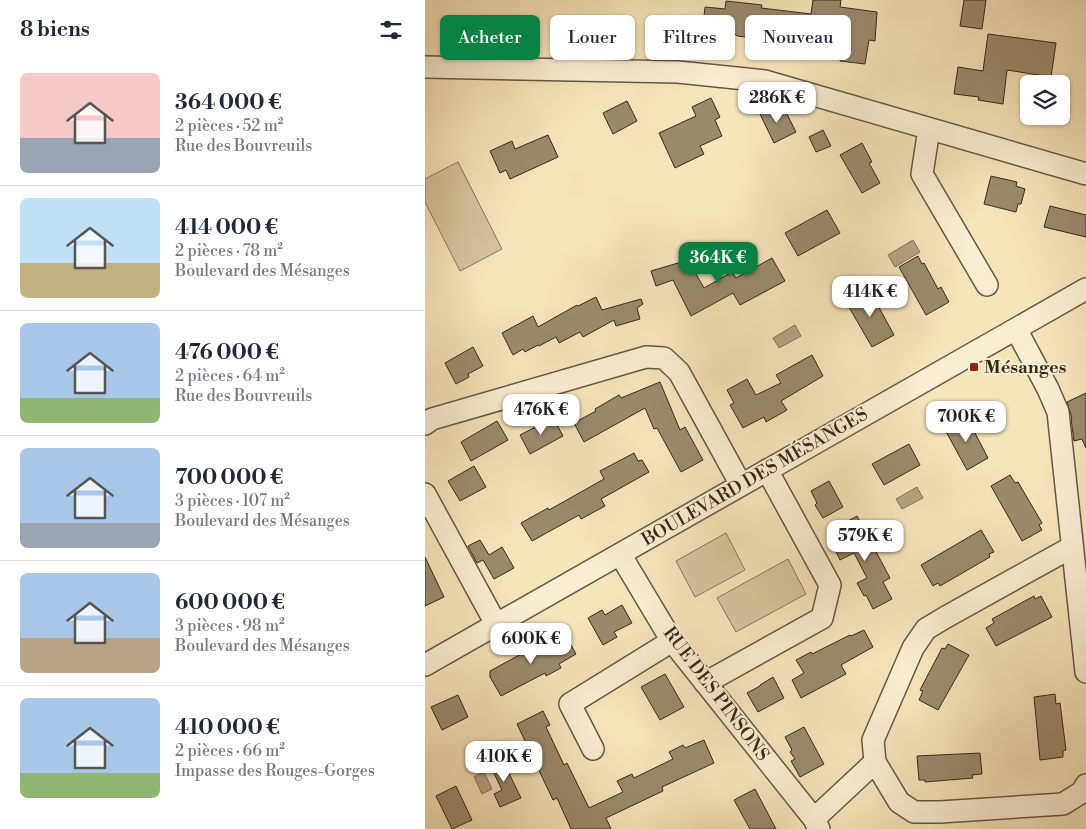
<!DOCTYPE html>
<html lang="fr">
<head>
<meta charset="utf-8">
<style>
	:root { --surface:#fff; --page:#f2f2f3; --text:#1f2937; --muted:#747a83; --line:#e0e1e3; --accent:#0b8043 }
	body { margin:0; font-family:"Libre Bodoni",serif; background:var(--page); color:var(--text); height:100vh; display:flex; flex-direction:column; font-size:19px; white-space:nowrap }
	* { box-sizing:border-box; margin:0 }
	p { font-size:16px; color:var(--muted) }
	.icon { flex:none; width:28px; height:28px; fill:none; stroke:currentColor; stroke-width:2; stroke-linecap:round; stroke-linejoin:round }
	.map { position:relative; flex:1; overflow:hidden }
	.panel { display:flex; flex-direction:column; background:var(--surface); width:425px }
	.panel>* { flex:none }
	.guide { position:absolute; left:15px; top:15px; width:475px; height:45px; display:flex; gap:10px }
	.buttons { position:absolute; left:595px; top:75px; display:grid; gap:10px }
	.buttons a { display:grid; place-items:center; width:50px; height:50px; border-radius:8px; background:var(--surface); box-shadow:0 1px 4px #0004; font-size:25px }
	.price { position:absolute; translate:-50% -42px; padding:0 11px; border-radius:10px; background:#fff; color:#222; font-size:16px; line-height:32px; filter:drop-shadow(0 1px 2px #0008) }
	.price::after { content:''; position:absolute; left:50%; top:30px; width:15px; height:11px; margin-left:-8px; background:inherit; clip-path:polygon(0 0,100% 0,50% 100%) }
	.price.active { background:var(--accent); color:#fff }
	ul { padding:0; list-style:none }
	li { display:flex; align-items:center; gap:15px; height:125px; padding:0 20px }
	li+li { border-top:1px solid var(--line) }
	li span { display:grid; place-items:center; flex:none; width:140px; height:100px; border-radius:8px; color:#555 }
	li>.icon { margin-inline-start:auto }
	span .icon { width:60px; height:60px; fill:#fffc; stroke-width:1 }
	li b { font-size:21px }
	h2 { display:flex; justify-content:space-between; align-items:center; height:60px; padding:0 20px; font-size:21px }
	.tag { padding:0 18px; border-radius:8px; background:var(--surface); box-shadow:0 1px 4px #0004; font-size:18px; line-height:45px }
	.tag.active { background:var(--accent); color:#fff }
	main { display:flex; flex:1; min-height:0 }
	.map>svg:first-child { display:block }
</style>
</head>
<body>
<main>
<section class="panel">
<h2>8 biens<svg class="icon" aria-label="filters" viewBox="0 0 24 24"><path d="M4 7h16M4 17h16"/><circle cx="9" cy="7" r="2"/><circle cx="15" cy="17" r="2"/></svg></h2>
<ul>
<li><span style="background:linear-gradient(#f6c9c9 65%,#9aa5b1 0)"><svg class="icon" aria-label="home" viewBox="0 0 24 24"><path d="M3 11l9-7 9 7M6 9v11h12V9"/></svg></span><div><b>364 000 €</b><p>2 pièces · 52 m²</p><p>Rue des Bouvreuils</p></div></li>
<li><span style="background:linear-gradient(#bfe0f5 65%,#c2b280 0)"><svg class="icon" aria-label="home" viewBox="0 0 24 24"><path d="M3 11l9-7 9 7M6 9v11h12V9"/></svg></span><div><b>414 000 €</b><p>2 pièces · 78 m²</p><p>Boulevard des Mésanges</p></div></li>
<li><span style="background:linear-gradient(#a9c7e8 75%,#8fb573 0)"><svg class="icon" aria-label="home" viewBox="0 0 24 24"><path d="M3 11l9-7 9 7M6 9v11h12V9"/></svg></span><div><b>476 000 €</b><p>2 pièces · 64 m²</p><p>Rue des Bouvreuils</p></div></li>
<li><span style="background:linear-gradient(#a9c7e8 75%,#9aa5b1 0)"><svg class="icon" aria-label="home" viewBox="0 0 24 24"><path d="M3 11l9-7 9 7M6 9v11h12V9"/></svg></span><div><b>700 000 €</b><p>3 pièces · 107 m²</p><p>Boulevard des Mésanges</p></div></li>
<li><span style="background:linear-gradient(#a9c7e8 65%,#b9a48a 0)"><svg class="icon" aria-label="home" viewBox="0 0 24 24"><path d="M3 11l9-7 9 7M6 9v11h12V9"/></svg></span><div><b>600 000 €</b><p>3 pièces · 98 m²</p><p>Boulevard des Mésanges</p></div></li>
<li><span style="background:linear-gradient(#a9c7e8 75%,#8fb573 0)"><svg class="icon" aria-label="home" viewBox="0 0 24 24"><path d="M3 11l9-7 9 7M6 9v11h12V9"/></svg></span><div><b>410 000 €</b><p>2 pièces · 66 m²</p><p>Impasse des Rouges-Gorges</p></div></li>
</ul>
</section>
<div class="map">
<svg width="661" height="829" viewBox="0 0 661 829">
	<rect width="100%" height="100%" fill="#f6e4bb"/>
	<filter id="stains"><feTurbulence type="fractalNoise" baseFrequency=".004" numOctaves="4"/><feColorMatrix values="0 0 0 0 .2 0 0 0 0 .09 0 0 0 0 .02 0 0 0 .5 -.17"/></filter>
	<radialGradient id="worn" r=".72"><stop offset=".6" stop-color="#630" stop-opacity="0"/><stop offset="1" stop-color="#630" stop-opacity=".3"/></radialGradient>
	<path fill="#d6c49f" stroke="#86765c" d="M 33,162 L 77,249 L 35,271 L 0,202 L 0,179 Z
		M 301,533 L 320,570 L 270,597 L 251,561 Z
		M 363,559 L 381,594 L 311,632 L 292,598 Z"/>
	<path fill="#b5a484" stroke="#837259" d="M 488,240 L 495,252 L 470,267 L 463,255 Z
		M 370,325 L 376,336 L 354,348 L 348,338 Z
		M 492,487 L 498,498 L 477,509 L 471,499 Z
		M 59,772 L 67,789 L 57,794 L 49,777 Z"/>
	<path fill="#9a8a6d" stroke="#372818" d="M 388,0 L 416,0 L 415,7 L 452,12 L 450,41 L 444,40 L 440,64 L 415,61 L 418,41 L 370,33 L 369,45 L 348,42 L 348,40 L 312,36 L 310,34 L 297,32 L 298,28 L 278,25 L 280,7 L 300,9 L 301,1 L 337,5 L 336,8 L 386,14 Z
		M 539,0 L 561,0 L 557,29 L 535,26 Z
		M 563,34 L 631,43 L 626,77 L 582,70 L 578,104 L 553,100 L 554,97 L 529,94 L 533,67 L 558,71 Z
		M 286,98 L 295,117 L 290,120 L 297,136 L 275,146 L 279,154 L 250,168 L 234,133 L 271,116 L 267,107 Z
		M 202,101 L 212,121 L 188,134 L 178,113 Z
		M 348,106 L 351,111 L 359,108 L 371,132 L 349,143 L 334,112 Z
		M 398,130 L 406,146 L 391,152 L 384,137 Z
		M 123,135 L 133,157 L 85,179 L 81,170 L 75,173 L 65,151 L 87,141 L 90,149 Z
		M 437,143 L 447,162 L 444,163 L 455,183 L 437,193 L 415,155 Z
		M 566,176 L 592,182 L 591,186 L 600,189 L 596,204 L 593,204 L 591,212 L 559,204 Z
		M 625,206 L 661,215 L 661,237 L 619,227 Z
		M 402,210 L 415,233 L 373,256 L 360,233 Z
		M 493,256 L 497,264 L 499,263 L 513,289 L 516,287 L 524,302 L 501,315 L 474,267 Z
		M 347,258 L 360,281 L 315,305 L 308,293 L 266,316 L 248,280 L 231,286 L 226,271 L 263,260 L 279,288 L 307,272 L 311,278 Z
		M 444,289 L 469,335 L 447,347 L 421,302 Z
		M 171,297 L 177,310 L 216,299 L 218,304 L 212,308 L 215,319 L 191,326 L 189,320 L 158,337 L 155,332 L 134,343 L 131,337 L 114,346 L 113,345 L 100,352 L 98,349 L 88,355 L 77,333 L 108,316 L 113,327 L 152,305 L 153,306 Z
		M 48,347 L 58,366 L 43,374 L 44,377 L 31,384 L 20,363 Z
		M 387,355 L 398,376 L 356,401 L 362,410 L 341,422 L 339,417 L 318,428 L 305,405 L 309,403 L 302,390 L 322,379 L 331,395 L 356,383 L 351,375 Z
		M 235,382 L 255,430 L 260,427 L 278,460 L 256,472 L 232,428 L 229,429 L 220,408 L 159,442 L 149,423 L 171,411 L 170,409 L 194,395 L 196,398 Z
		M 661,393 L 661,448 L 657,439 L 649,441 L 646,419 L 647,418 L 642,402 Z
		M 541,416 L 563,458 L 542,470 L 519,428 Z
		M 72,421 L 83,440 L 46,461 L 36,442 Z
		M 130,421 L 138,436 L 105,454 L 95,435 L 120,422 L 122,425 Z
		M 484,444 L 495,465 L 459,485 L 447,464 Z
		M 209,453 L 213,461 L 217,460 L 224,472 L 176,499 L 180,506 L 156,519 L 154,515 L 107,541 L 96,523 L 123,508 L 124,510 L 179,479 L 175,471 Z
		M 49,466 L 61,487 L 35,501 L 23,481 Z
		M 585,475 L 590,483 L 593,482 L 617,523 L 614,525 L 617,530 L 597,541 L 566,486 Z
		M 404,481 L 418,507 L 398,518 L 390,505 L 392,503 L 386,491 Z
		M 432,516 L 465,578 L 458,582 L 467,599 L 448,609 L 441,595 L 439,596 L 432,583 L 442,578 L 429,553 L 415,560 L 410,549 L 410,543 L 421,538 L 414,526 Z
		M 556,530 L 569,552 L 564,554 L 565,557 L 515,586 L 513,583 L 508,586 L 496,565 Z
		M 55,540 L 64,555 L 77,547 L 89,568 L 69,579 L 58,560 L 52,563 L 43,546 Z
		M 0,557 L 19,597 L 0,606 Z
		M 609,596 L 610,599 L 616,596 L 627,617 L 571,646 L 561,628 L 569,623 L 567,619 Z
		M 197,605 L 207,623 L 189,632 L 192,637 L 178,645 L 163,618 L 177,610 L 180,615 Z
		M 439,630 L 448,647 L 416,665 L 421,674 L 376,698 L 367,680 L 379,673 L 371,660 L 386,652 L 387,654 L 425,635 L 426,636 Z
		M 141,636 L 151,654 L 134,664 L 136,668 L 121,676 L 120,673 L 76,696 L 65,677 L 65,671 L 122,640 L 125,645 Z
		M 523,644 L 544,655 L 513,710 L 494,700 L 498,691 L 495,690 L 517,648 L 520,649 Z
		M 240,674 L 259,707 L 235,720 L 216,687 Z
		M 348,677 L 359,698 L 333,712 L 322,693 L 335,686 L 335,685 Z
		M 630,694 L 631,704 L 635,703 L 641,750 L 638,751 L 638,757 L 615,760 L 609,697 Z
		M 33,695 L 43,717 L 17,730 L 6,707 Z
		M 118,711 L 125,725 L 121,727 L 139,765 L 142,763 L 164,808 L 198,792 L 192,781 L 207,774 L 209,778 L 248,759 L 244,752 L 258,745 L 260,748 L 279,740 L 289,763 L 237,787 L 238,791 L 181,818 L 186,829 L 146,829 L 132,798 L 128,800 L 92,724 Z
		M 379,727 L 399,764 L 375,777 L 366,761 L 370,759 L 365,752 L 367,750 L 360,737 Z
		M 555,753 L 557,774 L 547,775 L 548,778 L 500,782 L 500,780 L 494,780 L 492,756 Z
		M 75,755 L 96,798 L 75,807 L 69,794 L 77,790 L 63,761 Z
		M 31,786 L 47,820 L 27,829 L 11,796 Z
		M 330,789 L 351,829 L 325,829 L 309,800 Z"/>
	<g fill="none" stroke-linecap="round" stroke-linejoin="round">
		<g stroke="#675741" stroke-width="24">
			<path id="street" d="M 0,67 L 253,72 L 340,81 L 661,174
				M 504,129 L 497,174 L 562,285
				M 591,329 L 623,389 L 633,412 L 661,672
				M 0,424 L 7,419 L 221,357 L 239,358 L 254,372 L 316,485
				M 0,494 L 71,624
				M 647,547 L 521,617 L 501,629 L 488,648 L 448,740 L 450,762 L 474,802 L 489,812 L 515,812 L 638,804 L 657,792 L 661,785
				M 195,554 L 247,641 L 389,819 L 394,829
				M 0,665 L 661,289
				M 280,683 L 397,618 L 405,585 L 342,470
				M 168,749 L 145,704 L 247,641
				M 389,819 L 450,762"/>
		</g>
		<use href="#street" stroke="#f9edd3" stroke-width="21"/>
	</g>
	<rect fill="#8f2418" stroke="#f9edd3" stroke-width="2" x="544" y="362" width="10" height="10" rx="2.5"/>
	<g text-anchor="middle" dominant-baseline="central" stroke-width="4" stroke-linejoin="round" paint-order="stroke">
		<g font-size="18" font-weight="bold" fill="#372818" stroke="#f9edd3" text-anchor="start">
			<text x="559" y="367">Mésanges</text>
		</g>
		<g font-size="18" fill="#372818" stroke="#f9edd3">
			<text transform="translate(330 477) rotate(-30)">BOULEVARD DES MÉSANGES</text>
			<text transform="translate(291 694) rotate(53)">RUE DES PINSONS</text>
		</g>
	</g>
	<rect width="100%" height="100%" filter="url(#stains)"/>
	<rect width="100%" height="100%" fill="url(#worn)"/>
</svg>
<div class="buttons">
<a><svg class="icon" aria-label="layers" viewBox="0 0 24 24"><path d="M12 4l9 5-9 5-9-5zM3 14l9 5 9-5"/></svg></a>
</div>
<b class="price" style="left:352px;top:124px">286K €</b>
<b class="price active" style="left:293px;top:284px">364K €</b>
<b class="price" style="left:445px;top:318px">414K €</b>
<b class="price" style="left:116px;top:436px">476K €</b>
<b class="price" style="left:541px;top:443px">700K €</b>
<b class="price" style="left:440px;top:562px">579K €</b>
<b class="price" style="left:106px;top:665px">600K €</b>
<b class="price" style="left:79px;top:783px">410K €</b>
<div class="guide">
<a class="tag active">Acheter</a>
<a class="tag">Louer</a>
<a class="tag">Filtres</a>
<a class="tag">Nouveau</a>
</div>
</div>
</main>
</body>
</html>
